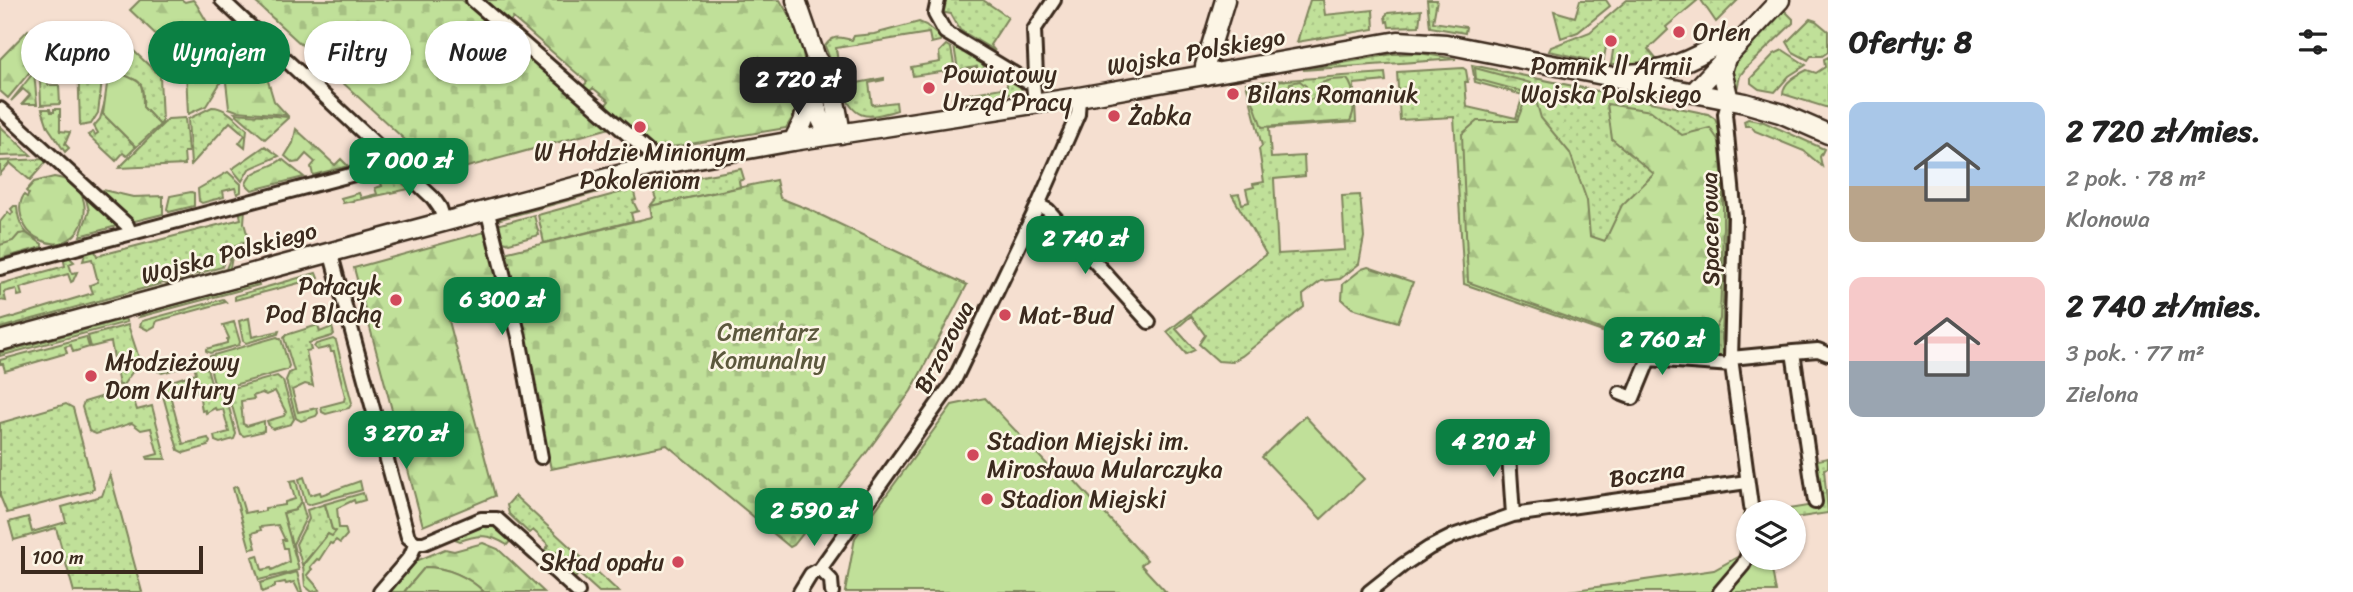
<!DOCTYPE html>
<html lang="pl">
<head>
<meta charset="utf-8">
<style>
	:root { --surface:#fff; --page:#f2f2f2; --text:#222; --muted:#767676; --accent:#0b8043 }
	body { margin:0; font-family:Sriracha,sans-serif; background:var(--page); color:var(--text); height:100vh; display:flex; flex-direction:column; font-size:26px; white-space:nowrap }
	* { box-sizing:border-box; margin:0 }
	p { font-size:23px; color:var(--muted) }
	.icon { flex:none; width:38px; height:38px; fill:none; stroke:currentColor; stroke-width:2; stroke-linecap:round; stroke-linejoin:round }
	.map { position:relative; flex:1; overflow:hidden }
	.drawer { display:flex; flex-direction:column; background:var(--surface); width:525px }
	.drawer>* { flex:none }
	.banner { position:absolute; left:21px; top:21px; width:665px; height:63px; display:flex; gap:14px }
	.controls { position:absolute; left:1736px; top:500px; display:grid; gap:14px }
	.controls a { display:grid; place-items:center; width:70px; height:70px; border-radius:50%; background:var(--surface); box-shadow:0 2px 5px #0004; font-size:35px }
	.scale { position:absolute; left:21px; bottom:18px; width:182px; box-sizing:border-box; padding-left:7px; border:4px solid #3b2a1e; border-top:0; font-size:19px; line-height:24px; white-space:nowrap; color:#3b2a1e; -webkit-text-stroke:5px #fcf5e5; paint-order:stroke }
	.price { position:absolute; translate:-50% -60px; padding:0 16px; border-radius:14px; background:var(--accent); color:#fff; font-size:23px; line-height:46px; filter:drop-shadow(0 2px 4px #0008) }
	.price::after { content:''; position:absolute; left:50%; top:42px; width:21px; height:16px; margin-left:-10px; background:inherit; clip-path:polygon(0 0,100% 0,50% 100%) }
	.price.on { background:#222; color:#fff }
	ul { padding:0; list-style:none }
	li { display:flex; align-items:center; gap:21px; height:175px; padding:0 21px }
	li span { display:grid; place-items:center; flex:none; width:196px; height:140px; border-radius:14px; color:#555 }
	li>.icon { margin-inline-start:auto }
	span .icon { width:84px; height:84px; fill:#fffc; stroke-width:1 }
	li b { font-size:30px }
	h2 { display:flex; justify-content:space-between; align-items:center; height:84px; padding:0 21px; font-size:30px }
	.chip { padding:0 24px; border-radius:32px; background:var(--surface); box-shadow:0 2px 5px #0004; font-size:24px; line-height:63px }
	.chip.on { background:var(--accent); color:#fff }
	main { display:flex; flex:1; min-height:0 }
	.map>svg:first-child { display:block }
</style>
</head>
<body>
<main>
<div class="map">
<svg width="1828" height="592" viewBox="0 0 1828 592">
	<defs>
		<pattern id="grass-dots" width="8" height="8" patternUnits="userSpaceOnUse" patternTransform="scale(1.75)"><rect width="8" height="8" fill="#c0e099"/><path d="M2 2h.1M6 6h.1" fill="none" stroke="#a6c083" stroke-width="1.8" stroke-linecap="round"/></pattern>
		<pattern id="forest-firs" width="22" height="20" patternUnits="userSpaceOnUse" patternTransform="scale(1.75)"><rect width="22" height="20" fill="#c0e099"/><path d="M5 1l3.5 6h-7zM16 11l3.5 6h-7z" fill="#a6c083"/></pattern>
		<pattern id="cemetery-stones" width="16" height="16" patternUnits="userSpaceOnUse" patternTransform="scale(1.75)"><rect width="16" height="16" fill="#c0e099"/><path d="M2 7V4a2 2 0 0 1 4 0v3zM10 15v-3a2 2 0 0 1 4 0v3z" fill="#a6c083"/></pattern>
	</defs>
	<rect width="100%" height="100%" fill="#f5dfd0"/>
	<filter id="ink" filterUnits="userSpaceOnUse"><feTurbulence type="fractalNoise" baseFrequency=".0143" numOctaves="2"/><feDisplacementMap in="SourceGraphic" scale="14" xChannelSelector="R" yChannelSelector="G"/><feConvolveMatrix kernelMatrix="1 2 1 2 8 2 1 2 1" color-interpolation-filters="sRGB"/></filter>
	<g filter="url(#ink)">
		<path fill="url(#grass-dots)" stroke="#7e855c" stroke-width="2" d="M 942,0 L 983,0 L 1008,17 L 990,45 L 995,51 L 960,30 L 951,14 L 940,12 Z
			M 1310,0 L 1323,0 L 1325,15 L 1373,10 L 1374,29 L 1297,42 Z
			M 1427,0 L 1437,0 L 1433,22 L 1466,27 L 1465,33 L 1430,27 Z
			M 1580,0 L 1606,0 L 1610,6 L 1578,32 L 1561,38 L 1554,11 L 1575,17 Z
			M 1627,0 L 1698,0 L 1666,27 L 1668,30 L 1648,49 L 1657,60 L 1633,64 L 1611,64 L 1615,38 L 1608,36 L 1603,63 L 1549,51 L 1551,47 L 1590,32 Z
			M 1701,0 L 1738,0 L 1716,22 Z
			M 1783,7 L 1784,10 L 1793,19 L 1793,23 L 1745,69 L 1740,76 L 1737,89 L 1732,83 L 1729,66 Z
			M 1421,10 L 1419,26 L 1389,27 L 1388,21 L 1386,22 L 1385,16 L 1388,13 Z
			M 1810,19 L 1816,21 L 1828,31 L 1828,52 L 1822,56 L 1811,56 L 1808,60 L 1793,52 L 1787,42 Z
			M 919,22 L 926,25 L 941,38 L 940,41 L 931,43 L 929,33 L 836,48 L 839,70 L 835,72 L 825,46 C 834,33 841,38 852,40 L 854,36 L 874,34 Z
			M 107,32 L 108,33 L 98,113 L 91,124 L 80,126 L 78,61 L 39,64 L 57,48 L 98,40 Z
			M 112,33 L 115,33 L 160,76 L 162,122 L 160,125 L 143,107 C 144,74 139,85 116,70 L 108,77 Z
			M 946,45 L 951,48 L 955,70 L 913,76 L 911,67 L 940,62 L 939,52 Z
			M 954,46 L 981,61 L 985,69 L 978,72 L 977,67 L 958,70 Z
			M 1783,50 L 1806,65 L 1789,76 L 1775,92 L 1759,89 L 1751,83 L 1751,78 L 1774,54 Z
			M 1419,53 L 1456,59 L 1303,70 L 1393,54 Z
			M 1828,57 L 1828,108 L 1783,94 C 1783,82 1797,75 1807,70 L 1816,73 L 1825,67 L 1824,59 Z
			M 1472,65 L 1708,114 L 1715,119 L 1724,142 L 1726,208 L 1722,339 L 1724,360 L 1657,356 L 1647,352 L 1637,344 L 1464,284 L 1454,117 L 1400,120 L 1397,72 L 1463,68 L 1466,70 L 1468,82 L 1465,82 L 1467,107 L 1516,118 L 1523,95 L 1475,82 Z
			M 1385,73 L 1386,81 L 1354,84 L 1356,122 L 1269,128 L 1271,158 L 1304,156 L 1305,176 L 1274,179 L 1278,254 L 1345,250 L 1342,196 L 1360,195 L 1364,237 L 1359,264 L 1340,279 L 1321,281 L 1303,295 L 1304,307 L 1242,356 L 1231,362 L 1218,361 L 1199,344 L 1205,335 L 1191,316 L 1176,329 L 1195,350 L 1186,354 L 1167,332 L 1266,254 L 1232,195 L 1239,194 L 1242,204 L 1249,202 L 1246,189 L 1254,187 L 1253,184 L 1264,182 L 1259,149 L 1262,146 L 1246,83 Z
			M 884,78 L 884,80 L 869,83 L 872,105 L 896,102 L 897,110 C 865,120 853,120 841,86 Z
			M 40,80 L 48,80 L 48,85 L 59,85 L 60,104 L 41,105 Z
			M 1007,80 L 1020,86 L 1022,92 L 953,103 L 952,97 L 1007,87 Z
			M 105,101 L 103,114 L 136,147 L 127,156 L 123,153 L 116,161 L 88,135 L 93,132 L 95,135 L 98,133 L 94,126 L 100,119 Z
			M 212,107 C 226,107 237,120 247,129 L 245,148 L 239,143 L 245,135 L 230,122 L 191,165 L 188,119 Z
			M 42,109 L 50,109 L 51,112 L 54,112 L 54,109 L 60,109 L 60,131 L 70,132 L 65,144 L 69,148 L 65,152 L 48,127 Z
			M 235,113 L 288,117 L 288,118 L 265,139 Z
			M 185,118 L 188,152 L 184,152 L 185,165 L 119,168 L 168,119 Z
			M 1748,119 L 1764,122 L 1824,149 L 1820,157 L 1822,166 L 1804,151 L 1755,131 L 1751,126 L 1745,126 L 1744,121 Z
			M 0,126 L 31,155 L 0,156 Z
			M 265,146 L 279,156 L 249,169 L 242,181 L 232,169 Z
			M 46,159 L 46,162 L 30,180 L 10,163 L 0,174 L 0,161 Z
			M 741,169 L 744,179 L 739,181 L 740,187 L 650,206 L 656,199 L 651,185 Z
			M 228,172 L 241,184 L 241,192 L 237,194 L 235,188 L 223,191 L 224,197 L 202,203 L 199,201 L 198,189 Z
			M 386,176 L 398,179 L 409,189 L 343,203 L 341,198 L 359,193 L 361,198 L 377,194 L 375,188 L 382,186 L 379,178 Z
			M 611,187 L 613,188 L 497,220 L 499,217 Z
			M 633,189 L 636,200 L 633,201 L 638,211 L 631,213 L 633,221 L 544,243 L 538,215 Z
			M 14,206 L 17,206 C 18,225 25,235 42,244 L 42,247 L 0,259 L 0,222 L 8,212 L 11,215 L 13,212 L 11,209 Z
			M 245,209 L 244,223 L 249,241 L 229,249 L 222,267 L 0,328 L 0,321 L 93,293 L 90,285 L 98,282 L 92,259 L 83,261 L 86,251 L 94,248 L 97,256 L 241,219 L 239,210 Z
			M 534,215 L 539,235 L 509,243 L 501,240 L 497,225 Z
			M 233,251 L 230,268 L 221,273 L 0,332 L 0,330 L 226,269 Z
			M 63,257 L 70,258 L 74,262 L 69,264 L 72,273 L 77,272 L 73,281 L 71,282 L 68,274 L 20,288 L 22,295 L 18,296 L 16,289 L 4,292 L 6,301 L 0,300 L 0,284 L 65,266 Z
			M 316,273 L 318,278 L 235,300 L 235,296 Z
			M 258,282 L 259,285 L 139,317 L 141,314 Z
			M 223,299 L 226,302 L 157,321 L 155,326 L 148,330 L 140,326 L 142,321 Z
			M 249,318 L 252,337 L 279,331 L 278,334 L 246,343 L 243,341 L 239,321 Z
			M 125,319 L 127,322 L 0,356 L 0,353 Z
			M 234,322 L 240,342 L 239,345 L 210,353 L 206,351 L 206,349 L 227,343 L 227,339 L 229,338 L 223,325 Z
			M 128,325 L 140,361 L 123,385 L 119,385 L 111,342 L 91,347 L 88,336 Z
			M 318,325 L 320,332 L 332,327 L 334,334 L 332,336 L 309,343 L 311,350 L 306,351 L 313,386 L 305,384 L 292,390 L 298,412 L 317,408 L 318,413 L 316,416 L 301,421 L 296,418 L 286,380 L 289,373 L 294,371 L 284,338 L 286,335 Z
			M 86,337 L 89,347 L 73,352 L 71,345 L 65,347 L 67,353 L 5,371 L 3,364 L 0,364 L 0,360 Z
			M 333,339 L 336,341 L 352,403 L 349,408 L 326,414 L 322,412 L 321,407 L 344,401 L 345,396 L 334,352 L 331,352 L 330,347 L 317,350 L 314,347 L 316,344 Z
			M 201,359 L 205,361 L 214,393 L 219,392 L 226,396 L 236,434 L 234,439 L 220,443 L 215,441 L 214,436 L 229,432 L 223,409 L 216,410 L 215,408 L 206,413 L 205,410 L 202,411 L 199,392 L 197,393 L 192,382 L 182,384 L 183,387 L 169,391 L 183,444 L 208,438 L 210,442 L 208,446 L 184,453 L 178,450 L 160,385 L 196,373 L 194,364 L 162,373 L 156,370 Z
			M 277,376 L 283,381 L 294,419 L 291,424 L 273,429 L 269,426 L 267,421 L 284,416 L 286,412 L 275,391 L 266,395 L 262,393 L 253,396 L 254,399 L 241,401 L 243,424 L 247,426 L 264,421 L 264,431 L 244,436 L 240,434 L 229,395 L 233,388 Z
			M 120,391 L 127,396 L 132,394 L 137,410 L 152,406 L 166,459 L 148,459 L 147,457 L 158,454 L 151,428 L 141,430 L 132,423 L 96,434 L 89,431 L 82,407 L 84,402 Z
			M 66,404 L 73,408 L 94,488 L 91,491 L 7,513 L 0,496 L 0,423 Z
			M 1828,458 L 1828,468 L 1824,469 L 1828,513 L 1794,518 L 1794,513 L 1764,513 L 1820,504 L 1813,461 Z
			M 110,474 L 142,592 L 74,592 L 56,528 L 14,540 L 9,522 L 28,517 L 32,532 L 66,522 L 62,507 L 102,496 Z
			M 515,496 L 619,592 L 599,592 L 579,574 L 573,580 L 566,573 L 571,567 L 556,552 L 549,558 L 543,552 L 549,545 L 533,530 L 529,533 L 509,514 L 507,505 Z
			M 301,501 L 306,518 L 293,544 L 299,570 L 283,513 L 295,510 Z
			M 325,504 L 332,529 L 336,531 L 332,537 L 328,534 L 303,564 L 303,568 L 296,544 L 309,519 L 307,510 Z
			M 482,525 L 498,527 L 513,538 L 507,545 C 490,534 478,534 460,541 L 452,538 Z"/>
		<path fill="url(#forest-firs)" stroke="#7e855c" stroke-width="2" d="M 140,0 L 182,0 L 185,2 L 193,0 L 197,5 L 217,39 L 227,72 L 206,106 L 188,114 L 186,71 L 178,71 L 177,67 L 183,60 L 130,10 Z
			M 480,0 L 780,0 C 786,11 794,22 798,34 C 810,65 805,101 786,128 L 654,150 L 604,107 L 609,101 L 593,88 L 588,93 L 582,88 L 587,82 L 513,18 L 508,24 Z
			M 101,23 L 105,28 L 101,34 L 94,37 L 55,45 L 39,59 L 38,43 L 33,30 L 35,26 Z
			M 28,30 L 34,46 L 34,67 L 8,98 L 0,91 L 0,59 Z
			M 222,39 L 236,48 L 252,65 L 231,70 Z
			M 254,67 L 268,81 L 274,101 L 287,115 L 237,111 L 229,108 L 226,82 L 231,73 Z
			M 1475,68 L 1531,83 L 1541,118 L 1570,153 L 1587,201 L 1590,236 L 1605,241 L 1622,205 L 1654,174 L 1612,139 L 1607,104 L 1651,111 L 1682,135 L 1710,128 L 1719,141 L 1723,180 L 1723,227 L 1720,319 L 1704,353 L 1673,355 L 1468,282 L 1462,134 L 1477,121 L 1517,121 L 1526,98 L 1521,91 L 1476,79 Z
			M 34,72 L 37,104 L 22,104 L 30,95 L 23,89 L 11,101 Z
			M 1347,79 C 1355,88 1356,110 1350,121 L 1262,127 L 1250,93 L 1256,86 L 1272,85 L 1274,97 L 1287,97 L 1290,83 L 1300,81 L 1306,86 L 1303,94 L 1308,101 L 1317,96 L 1321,83 L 1331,80 Z
			M 296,129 L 335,165 L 341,159 L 348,166 L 313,175 L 311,167 L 315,162 L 306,154 L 299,162 L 293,163 L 285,156 L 293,143 Z
			M 282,159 L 304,177 L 252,190 L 246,184 C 252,167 270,170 282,159 Z
			M 54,177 C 106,184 85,260 41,240 C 34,237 28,232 25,226 C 20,216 18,204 24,195 L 27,197 L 29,194 L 26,191 L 34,182 Z
			M 84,190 L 117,221 L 117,226 L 80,236 L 89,211 Z
			M 103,190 L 133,197 L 163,196 L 163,214 L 131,222 L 99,194 Z
			M 191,192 L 194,193 L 194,206 L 169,212 L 167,209 L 170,196 Z
			M 488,231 L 505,301 L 448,317 L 495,496 L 423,526 L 354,268 Z
			M 26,233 L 42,244 L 42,247 L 0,259 L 0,245 L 13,241 L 19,234 Z
			M 1368,267 L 1413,282 L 1398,322 L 1352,308 L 1342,299 L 1343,284 L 1362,269 Z
			M 483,543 L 498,549 L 544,592 L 484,592 C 469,577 447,567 425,567 L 404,592 L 389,592 L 416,561 L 445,549 L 454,551 Z"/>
		<path fill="url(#cemetery-stones)" stroke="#7e855c" stroke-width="2" d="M 253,0 L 462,0 L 501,33 L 498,37 L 511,48 L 516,47 L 610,128 L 442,174 Z
			M 776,180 L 780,198 L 808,209 L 967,285 L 911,391 L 867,452 L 794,545 L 790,547 L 667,445 L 551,469 L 504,253 L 652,217 L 650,206 Z"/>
		<path fill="#c0e099" stroke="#7e855c" stroke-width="2" d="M 116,70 C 139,86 143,73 143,107 L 160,125 L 136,147 L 103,114 L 108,77 Z
			M 277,337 L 281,339 L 289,366 L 287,370 L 219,389 L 215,386 L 208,360 L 210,356 Z
			M 985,398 L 1057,475 L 1064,469 L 1147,560 L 1141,565 L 1166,592 L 845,592 L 855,538 L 952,405 Z
			M 1305,416 L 1364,479 L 1321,519 L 1262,457 Z
			M 304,477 L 310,495 L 320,492 L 321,495 L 360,481 L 362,490 L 308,505 L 306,504 L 299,479 Z
			M 296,480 L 301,501 L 295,510 L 283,513 L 299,570 L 259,580 L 252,557 L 258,555 L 262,570 L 271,568 L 272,570 L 289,562 L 287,548 L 284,548 L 282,540 L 285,540 L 278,525 L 260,527 L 261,530 L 252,533 L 256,548 L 250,549 L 233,488 L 237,486 L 245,513 L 255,511 L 256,513 L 265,511 L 265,508 L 285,505 L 285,502 L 295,499 L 290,481 Z
			M 363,493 L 365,500 L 355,503 L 354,500 L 337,508 L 339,528 L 345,528 L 347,535 L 340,543 L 336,540 L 332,544 L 330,543 L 319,560 L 317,559 L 310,567 L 312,569 L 307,575 L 320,590 L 312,592 L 305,586 L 303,565 L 328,534 L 332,536 L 336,531 L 332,529 L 325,504 Z
			M 1748,514 L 1748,558 L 1770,558 L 1776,592 L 1562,592 L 1714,570 L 1739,556 L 1744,528 L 1743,515 Z
			M 425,567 C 447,567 469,577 484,592 L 404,592 Z
			M 297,572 L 302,592 L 299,592 L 294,582 L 286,584 L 285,582 L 275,584 L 275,587 L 262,592 L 260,583 Z"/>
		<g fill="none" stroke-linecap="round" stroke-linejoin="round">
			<g stroke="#3b2a1e" stroke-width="18">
				<path id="street" d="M 222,0 L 433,198 L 440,208 L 444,220
					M 473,0 L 648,152 L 652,166
					M 938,0 L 935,14 L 945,32 L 1026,81 L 1033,82
					M 1729,100 L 1725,114 L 1735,217 L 1731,358 L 1752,513
					M 1035,104 L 1033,82 L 1036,76 L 1034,30 L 1054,0
					M 0,109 L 127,225 L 130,232
					M 1038,205 L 1048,210 L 1149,322
					M 487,209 L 519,337 L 541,457
					M 330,251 L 408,537 L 416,543 L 424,543 L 481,519 L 497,519 L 578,592
					M 0,268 L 396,163
					M 1793,352 L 1818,350 L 1828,354
					M 1731,358 L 1793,352 L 1815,502
					M 1620,393 L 1633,398 L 1649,359 L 1732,365
					M 1508,441 L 1513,515
					M 820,569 L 831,580 L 832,592
					M 380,592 L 410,557 L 416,543
					M 800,592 L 811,574 L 820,569 L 954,381 L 1038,205 L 1078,114 L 1079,97
					M 1369,592 L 1403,565 L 1429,548 L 1453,536 L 1513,515 L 1747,482
					M 1720,592 L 1743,565 L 1748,555"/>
			</g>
			<g stroke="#3b2a1e" stroke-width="23">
				<path id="secondary" d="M 796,0 L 816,58 C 832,79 837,108 841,134
					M 1727,55 L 1722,71 L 1729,100
					M 816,58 C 807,83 815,114 830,135
					M 1626,74 C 1663,73 1693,60 1723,41
					M 1206,75 L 1205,66 L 1225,0
					M 1693,93 L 1780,0
					M 793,141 L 803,122 L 810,96
					M 0,341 L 652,166 L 793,141 L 1079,97 L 1398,41 L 1446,44 L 1745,103 L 1780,113 L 1828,134"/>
			</g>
			<use href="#street" stroke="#fcf5e5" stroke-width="12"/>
			<use href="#secondary" stroke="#fcf5e5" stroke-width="18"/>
		</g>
	</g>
	<g fill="#d1495b" stroke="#fcf5e5" stroke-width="2.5">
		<circle cx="1679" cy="32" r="7"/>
		<circle cx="1611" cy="41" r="7"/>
		<circle cx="929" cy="88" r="7"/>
		<circle cx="1233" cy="94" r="7"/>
		<circle cx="1114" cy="116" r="7"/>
		<circle cx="640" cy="127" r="7"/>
		<circle cx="396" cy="300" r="7"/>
		<circle cx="1005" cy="315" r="7"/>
		<circle cx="91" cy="376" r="7"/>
		<circle cx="973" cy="455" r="7"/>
		<circle cx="987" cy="499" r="7"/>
		<circle cx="678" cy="562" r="7"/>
	</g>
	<g text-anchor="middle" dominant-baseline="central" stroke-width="5" stroke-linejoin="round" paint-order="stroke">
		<g font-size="24" fill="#3b2a1e" stroke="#fcf5e5" text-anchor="start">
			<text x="1693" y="32">Orlen</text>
			<text x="1611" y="66" text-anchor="middle">Pomnik ll Armii<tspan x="1611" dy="28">Wojska Polskiego</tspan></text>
			<text x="943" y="74">Powiatowy<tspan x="943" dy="28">Urząd Pracy</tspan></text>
			<text x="1247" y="94">Bilans Romaniuk</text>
			<text x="1128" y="116">Żabka</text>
			<text x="640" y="152" text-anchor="middle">W Hołdzie Minionym<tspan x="640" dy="28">Pokoleniom</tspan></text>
			<text x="382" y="286" text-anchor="end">Pałacyk<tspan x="382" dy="28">Pod Blachą</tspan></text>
			<text x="1019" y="315">Mat-Bud</text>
			<text x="105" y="362">Młodzieżowy<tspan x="105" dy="28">Dom Kultury</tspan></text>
			<text x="987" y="441">Stadion Miejski im.<tspan x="987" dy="28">Mirosława Mularczyka</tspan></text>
			<text x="1001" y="499">Stadion Miejski</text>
			<text x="664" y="562" text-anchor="end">Skład opału</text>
		</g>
		<g font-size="24" fill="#3b2a1e" stroke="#fcf5e5">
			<text transform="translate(1196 52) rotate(-10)">Wojska Polskiego</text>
			<text transform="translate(1710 229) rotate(-91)">Spacerowa</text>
			<text transform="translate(229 253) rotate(-15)">Wojska Polskiego</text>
			<text transform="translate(944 347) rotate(-62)">Brzozowa</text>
			<text transform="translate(1647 474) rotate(-8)">Boczna</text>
		</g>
		<g font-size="24" fill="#5c583d" stroke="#fcf5e5">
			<text x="768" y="332">Cmentarz<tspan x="768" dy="28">Komunalny</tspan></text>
		</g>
	</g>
</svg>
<div class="controls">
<a><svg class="icon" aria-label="layers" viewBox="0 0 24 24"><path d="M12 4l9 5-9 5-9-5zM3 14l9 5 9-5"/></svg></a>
</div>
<div class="scale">100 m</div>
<b class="price on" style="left:798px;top:117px">2 720 zł</b>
<b class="price" style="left:409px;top:198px">7 000 zł</b>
<b class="price" style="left:1085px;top:276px">2 740 zł</b>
<b class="price" style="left:502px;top:337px">6 300 zł</b>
<b class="price" style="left:1662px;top:377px">2 760 zł</b>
<b class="price" style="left:406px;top:471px">3 270 zł</b>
<b class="price" style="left:1493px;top:479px">4 210 zł</b>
<b class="price" style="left:814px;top:548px">2 590 zł</b>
<div class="banner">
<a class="chip">Kupno</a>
<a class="chip on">Wynajem</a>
<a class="chip">Filtry</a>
<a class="chip">Nowe</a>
</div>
</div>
<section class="drawer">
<h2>Oferty: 8<svg class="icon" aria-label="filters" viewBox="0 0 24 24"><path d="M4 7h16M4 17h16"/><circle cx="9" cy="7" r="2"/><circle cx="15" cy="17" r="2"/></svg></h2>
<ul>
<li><span style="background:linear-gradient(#a9c7e8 60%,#b9a48a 0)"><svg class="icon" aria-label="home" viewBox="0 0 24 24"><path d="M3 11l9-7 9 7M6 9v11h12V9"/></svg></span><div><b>2 720 zł/mies.</b><p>2 pok. · 78 m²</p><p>Klonowa</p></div></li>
<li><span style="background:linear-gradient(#f6c9c9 60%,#9aa5b1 0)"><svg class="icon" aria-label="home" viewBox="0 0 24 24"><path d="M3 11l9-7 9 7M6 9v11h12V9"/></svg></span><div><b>2 740 zł/mies.</b><p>3 pok. · 77 m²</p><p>Zielona</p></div></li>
</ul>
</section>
</main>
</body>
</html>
